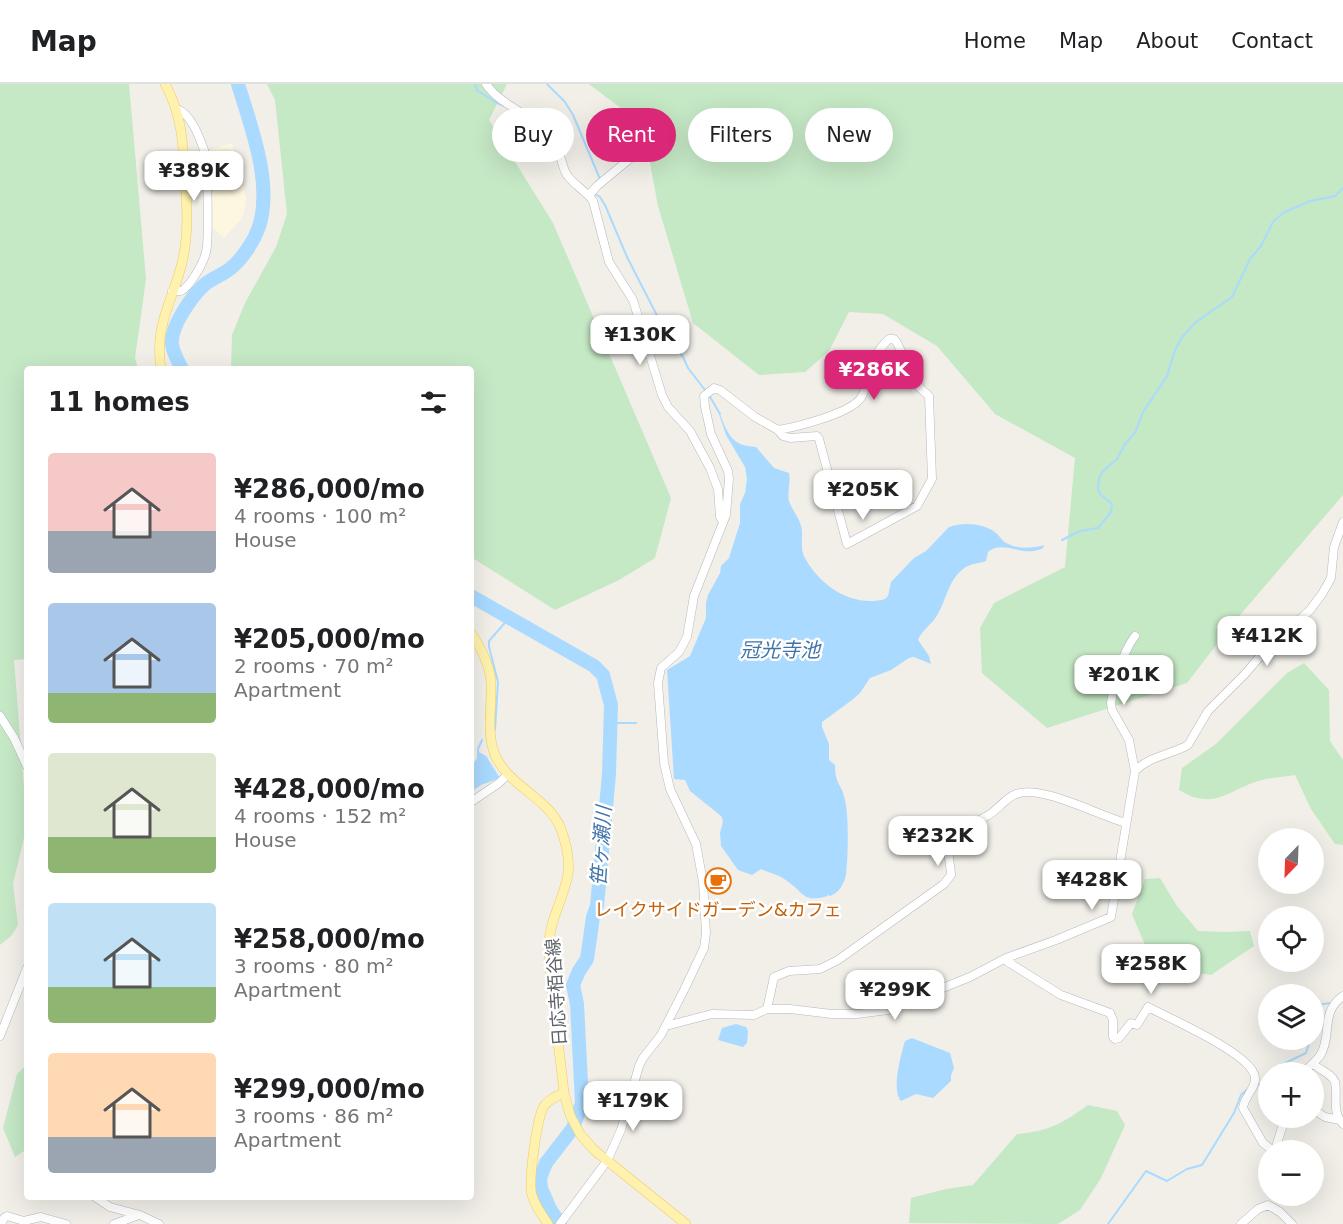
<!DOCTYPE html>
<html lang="en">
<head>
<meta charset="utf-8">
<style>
	:root { --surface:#fff; --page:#f2f2f2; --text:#202124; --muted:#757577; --line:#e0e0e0; --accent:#db2777 }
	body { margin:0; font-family:"DejaVu Sans","Noto Sans JP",sans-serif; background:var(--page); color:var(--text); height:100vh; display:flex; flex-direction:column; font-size:22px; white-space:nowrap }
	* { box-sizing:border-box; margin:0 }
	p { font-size:20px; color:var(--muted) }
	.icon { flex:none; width:33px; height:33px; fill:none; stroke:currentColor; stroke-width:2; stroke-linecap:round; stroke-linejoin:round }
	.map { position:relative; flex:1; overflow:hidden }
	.side { position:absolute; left:24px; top:282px; width:450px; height:834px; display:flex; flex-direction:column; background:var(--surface); border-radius:6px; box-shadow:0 6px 24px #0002 }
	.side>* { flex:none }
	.banner { position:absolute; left:492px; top:24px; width:570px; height:54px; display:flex; gap:12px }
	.needle { width:39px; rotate:203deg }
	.controls { position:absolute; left:1258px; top:744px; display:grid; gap:12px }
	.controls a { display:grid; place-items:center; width:66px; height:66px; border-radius:50%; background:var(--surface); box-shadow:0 6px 24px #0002; font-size:30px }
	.price { position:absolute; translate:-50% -51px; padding:0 14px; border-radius:12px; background:#fff; color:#222; font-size:20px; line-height:39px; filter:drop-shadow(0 2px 3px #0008) }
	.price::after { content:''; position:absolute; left:50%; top:36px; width:18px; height:14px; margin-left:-9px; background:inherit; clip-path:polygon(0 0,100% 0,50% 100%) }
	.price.selected { background:var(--accent); color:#fff }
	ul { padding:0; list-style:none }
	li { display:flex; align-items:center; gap:18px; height:150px; padding:0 24px }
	li span { display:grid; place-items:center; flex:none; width:168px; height:120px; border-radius:6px; color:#555 }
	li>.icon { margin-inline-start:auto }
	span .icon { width:72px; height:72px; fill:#fffc; stroke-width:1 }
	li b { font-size:26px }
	h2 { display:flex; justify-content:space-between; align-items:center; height:72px; padding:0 24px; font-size:26px }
	.chip { padding:0 21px; border-radius:27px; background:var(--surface); box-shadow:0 6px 24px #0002; font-size:21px; line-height:54px }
	.chip.selected { background:var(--accent); color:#fff }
	header { display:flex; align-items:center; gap:36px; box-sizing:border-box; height:84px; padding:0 30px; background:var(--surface); border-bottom:2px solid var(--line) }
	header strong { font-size:28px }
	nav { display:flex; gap:33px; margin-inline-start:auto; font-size:21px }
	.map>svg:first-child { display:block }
</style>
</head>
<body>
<header>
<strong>Map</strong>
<nav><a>Home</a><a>Map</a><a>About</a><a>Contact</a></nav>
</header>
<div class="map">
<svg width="1343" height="1140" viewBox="0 0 1343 1140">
	<rect width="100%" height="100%" fill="#f1efe8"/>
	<path fill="#fef7e0" d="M 232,59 L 246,115 L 243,133 L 224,154 L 212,143 L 210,66 Z"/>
	<path fill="#c5e8c5" d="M 0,0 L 129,0 L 146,195 L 135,274 L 138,285 L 27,285 L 27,575 L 14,576 L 27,741 L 13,800 L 18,841 L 11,852 L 0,861 Z
		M 267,0 L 507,0 L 489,36 L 553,139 L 671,414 L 655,474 L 619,496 L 555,526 L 471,473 L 471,285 L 231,285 L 232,251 L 245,219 L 276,163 L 287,130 L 275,16 Z
		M 589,0 L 1343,0 L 1343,411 L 1234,538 L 1187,599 L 1047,644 L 982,589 L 980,544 L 994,519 L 1065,483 L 1075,374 L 995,330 L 937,262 L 883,230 L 849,228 L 829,267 L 805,288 L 759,291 L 693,239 L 658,122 L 643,41 Z
		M 1304,579 L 1329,606 L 1330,657 L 1343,676 L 1343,761 L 1335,760 L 1311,725 L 1295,691 C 1284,693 1273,693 1262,696 C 1228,705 1215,728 1179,706 L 1182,684 L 1216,660 L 1287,589 Z
		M 1160,794 L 1177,822 L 1198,847 L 1225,848 L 1250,847 L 1254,862 L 1211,891 L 1173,885 L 1145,861 L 1132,830 L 1145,795 Z
		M 27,980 L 27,1065 L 15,1073 L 3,1044 L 17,990 Z
		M 1088,1021 L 1117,1027 L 1125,1041 L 1101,1094 L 1080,1126 L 1058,1140 L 909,1139 L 911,1114 L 946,1105 L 973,1101 L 1017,1050 C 1050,1047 1061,1040 1088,1021 Z"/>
	<path fill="#aadaff" d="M 716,321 C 727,344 727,362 756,363 L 774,384 L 789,389 C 791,398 787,407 789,417 C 792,426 799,433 801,442 C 804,452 799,464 805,474 C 820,502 853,524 885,515 L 888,512 L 891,498 L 914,474 L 926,467 L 949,443 C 963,438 984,439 996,449 C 999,451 1002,457 1006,459 C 1017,465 1032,465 1044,461 L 1043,464 C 1042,465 1034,467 1033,467 C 1018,469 1000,457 988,468 L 986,477 C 981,479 974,479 968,482 C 948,492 947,517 936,533 C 930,542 922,546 918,556 L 929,572 L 931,580 L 914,573 L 909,574 L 891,586 L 870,594 L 860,609 L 852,616 L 822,638 L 822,643 L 829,660 L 829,676 L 835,681 C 835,701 842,700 845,716 C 849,733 848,773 846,791 C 844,800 839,809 830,812 L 827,810 L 828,812 C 802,819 805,809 787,797 C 780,791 769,789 761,785 L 752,791 L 738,786 L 721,762 L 720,749 L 723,737 L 721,732 L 690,707 L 685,696 L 674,695 L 667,586 L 690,572 L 706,534 L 706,519 L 708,511 L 720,489 L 721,482 L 729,474 L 740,439 L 740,420 L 745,409 L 747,395 L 745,383 L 726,351 Z
		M 477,667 L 486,672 L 500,694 L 481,701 L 471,708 L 471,684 L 477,674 Z
		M 736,940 L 746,943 L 748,947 L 747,959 L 743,963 L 718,956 L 722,944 Z
		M 912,954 L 950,969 L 954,984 L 951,991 L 951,997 L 933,1014 L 916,1010 L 901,1017 C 891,1005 901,971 905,957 Z"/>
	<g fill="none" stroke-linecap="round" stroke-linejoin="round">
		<path stroke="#aadaff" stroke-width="2" d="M 475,0 L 477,7 C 487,11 494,19 504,22
			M 547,0 L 565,18 L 573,31 L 600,95 L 596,98
			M 593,109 L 600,113 L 605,121 L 627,173 L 669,255 L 683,273 L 688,284 L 705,306
			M 709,311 L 720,330
			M 1062,456 L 1080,447 L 1098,444 L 1111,428 L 1112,420 L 1101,411 L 1098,405 L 1099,395 L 1102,388 L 1117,375 L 1125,360 L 1135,349 L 1143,328 L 1167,292 L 1175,266 L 1182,253 L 1196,238 L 1232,213 L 1250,175 L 1261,162 L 1273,138 L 1283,129 L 1310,117 L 1335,112 L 1343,104
			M 611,639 L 636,639
			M 495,646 L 498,598 L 489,563 L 489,557 L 509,534
			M 478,670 L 478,665 L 482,656
			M 1314,933 L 1316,921 L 1331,919
			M 1275,988 L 1281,981 L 1306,969 L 1310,956
			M 1255,1002 L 1269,997
			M 1108,1140 L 1146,1087 L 1167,1097 L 1187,1085 L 1202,1081 L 1234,1029 L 1241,1011 L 1250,1003"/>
		<path stroke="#aadaff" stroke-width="14" d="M 182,285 C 178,277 173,269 172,260 C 170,243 192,212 204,201 C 212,194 223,191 231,184 C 243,174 254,157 259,143 C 273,99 251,43 238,0
			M 471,512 L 594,582 L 603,591 L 611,621 L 609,690 L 597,822 L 593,833 L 587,875 L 579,887 L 573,901 L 577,920 L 582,1019 L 573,1044 L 546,1079 L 540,1094 L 541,1104 L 550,1125 L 560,1140"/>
		<g stroke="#b5b8bc" stroke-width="9">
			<path id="minor" d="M 486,0 C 499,19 520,25 536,40 C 545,49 555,57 559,69 C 562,76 563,85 567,91 C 574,101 587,108 593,117 L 609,178 L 633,216 L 662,311 L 668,323 L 690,347 L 710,384 L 718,405 L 720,433 L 723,438
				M 589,111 L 597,102 L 638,68
				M 172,207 C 173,207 180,207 181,207 C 190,203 204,178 206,168 C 209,157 208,77 204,66 C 199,52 191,30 177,25
				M 0,632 L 14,654 L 27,682
				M 1135,687 L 1129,656 L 1112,626 L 1111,619 C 1115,596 1121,571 1135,552
				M 471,718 L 499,699 L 508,690
				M 1006,874 L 1008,878 L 1061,911 L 1110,929 L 1113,936 L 1113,953 L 1115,955 L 1119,954 L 1131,939 L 1137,941 L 1148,923 C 1171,935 1246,968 1254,990 C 1259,1002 1244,1012 1243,1024 L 1263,1059 L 1272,1066
				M 767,925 L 774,893 L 789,887 L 820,885 L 838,876 L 944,800 L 951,791 C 951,783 948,775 949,768 C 950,749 972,740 987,732 C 997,727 1005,714 1016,710 C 1040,700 1100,732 1126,739
				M 666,942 L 712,930 L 754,931 L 767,925 L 790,925 L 832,930 L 857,930 L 888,926 L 970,893 L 1006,874 L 1056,856 L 1111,833 L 1135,687 C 1150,672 1170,671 1188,661 L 1208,627 L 1245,590 L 1263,569 L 1310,526 L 1322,510 L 1331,494 L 1334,463 L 1343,438
				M 0,952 L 27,884
				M 1313,979 C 1318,986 1332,989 1335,998 C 1338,1014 1331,1026 1343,1040
				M 1304,988 C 1309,982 1317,977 1321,970 C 1332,951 1320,928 1343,912
				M 1314,1026 L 1325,1033 L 1340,1036
				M 1275,1066 L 1285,1034
				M 95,1113 L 110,1123 L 140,1131 L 159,1140
				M 1,1140 L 4,1134 L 7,1132 L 24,1137 L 41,1133 L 66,1140
				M 114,1140 L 139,1131
				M 560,1140 L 607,1077 L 621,1046 L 639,982 L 643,974 L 661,951 L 684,906 L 704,864 L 706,849 L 703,798 L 696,760 L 670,705 L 664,679 L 658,599 L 661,584 L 679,568 L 687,553 L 694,512 L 726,431 L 729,395 L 728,387 L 711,350 L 705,323 L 704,312 L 714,304 L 720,306 L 755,333 L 778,346 L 783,352 L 790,354 L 817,352 L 819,355 L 847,460 L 917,422 L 932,395 L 929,312 L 919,303 L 897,259 L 894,255 L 889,255 C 866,277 874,288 862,312 C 854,329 796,343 778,346
				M 1241,1140 L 1258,1125 L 1268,1121 L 1280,1128 L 1292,1140"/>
		</g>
		<g stroke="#f2c960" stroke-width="10">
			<path id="major" d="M 161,285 C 154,241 172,219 182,179 C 189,150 187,122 185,93 C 183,60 182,30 165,0
				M 471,549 C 481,564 490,581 491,599 C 492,623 486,649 495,671 C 508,702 549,714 561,745 C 566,759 570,775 568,790 C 564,815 548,838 549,864 C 551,912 559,961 564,1009 L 570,1031 L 580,1050 L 594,1066 L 686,1140
				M 548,1140 C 542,1131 535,1122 532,1111 C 528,1098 537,1033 544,1022 C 549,1015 557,1012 564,1009"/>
		</g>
		<use href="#minor" stroke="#fff" stroke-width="8"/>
		<use href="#major" stroke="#fff2af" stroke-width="9"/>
	</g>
	<defs>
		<g id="cafe-ring" transform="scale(1.35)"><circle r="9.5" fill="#fff" stroke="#e8710a" stroke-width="1.5"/><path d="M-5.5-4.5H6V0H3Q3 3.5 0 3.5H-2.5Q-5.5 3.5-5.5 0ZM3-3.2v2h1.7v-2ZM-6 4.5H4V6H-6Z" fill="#e8710a"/></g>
	</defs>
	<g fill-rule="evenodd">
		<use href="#cafe-ring" x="718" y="797"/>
	</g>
	<g text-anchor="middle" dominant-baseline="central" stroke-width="5" stroke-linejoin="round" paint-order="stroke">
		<g font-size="18" fill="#c56008" stroke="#fff">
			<text x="718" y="825">レイクサイドガーデン&amp;カフェ</text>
		</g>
		<g font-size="18" fill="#5f6368" stroke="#fff">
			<text transform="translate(556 908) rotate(-94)">日応寺栢谷線</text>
		</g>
		<g font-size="20" font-style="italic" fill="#4174aa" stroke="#fff">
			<text x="780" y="566">冠光寺池</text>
			<text transform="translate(601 762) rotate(-86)">笹ヶ瀬川</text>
		</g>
	</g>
</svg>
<div class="controls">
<a><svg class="needle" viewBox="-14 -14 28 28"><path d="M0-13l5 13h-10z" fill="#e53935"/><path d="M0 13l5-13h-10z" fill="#757577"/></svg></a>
<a><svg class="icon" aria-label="locate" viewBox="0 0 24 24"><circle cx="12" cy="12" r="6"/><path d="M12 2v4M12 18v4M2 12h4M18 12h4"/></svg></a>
<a><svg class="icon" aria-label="layers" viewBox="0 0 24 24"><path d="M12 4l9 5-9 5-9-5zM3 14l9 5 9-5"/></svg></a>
<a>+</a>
<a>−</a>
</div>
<b class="price" style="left:194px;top:118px">¥389K</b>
<b class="price" style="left:640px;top:282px">¥130K</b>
<b class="price selected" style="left:874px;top:317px">¥286K</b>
<b class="price" style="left:863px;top:437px">¥205K</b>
<b class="price" style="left:1267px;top:583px">¥412K</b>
<b class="price" style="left:1124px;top:622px">¥201K</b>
<b class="price" style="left:938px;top:783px">¥232K</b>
<b class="price" style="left:1092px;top:827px">¥428K</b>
<b class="price" style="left:1151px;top:911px">¥258K</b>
<b class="price" style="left:895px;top:937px">¥299K</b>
<b class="price" style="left:633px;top:1048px">¥179K</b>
<div class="banner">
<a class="chip">Buy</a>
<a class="chip selected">Rent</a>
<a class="chip">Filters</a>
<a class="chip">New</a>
</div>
<section class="side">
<h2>11 homes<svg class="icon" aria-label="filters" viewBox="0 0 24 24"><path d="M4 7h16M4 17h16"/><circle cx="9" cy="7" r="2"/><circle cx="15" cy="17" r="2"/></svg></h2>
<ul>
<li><span style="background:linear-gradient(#f6c9c9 65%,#9aa5b1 0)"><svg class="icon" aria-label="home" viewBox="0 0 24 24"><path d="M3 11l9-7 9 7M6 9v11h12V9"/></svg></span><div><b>¥286,000/mo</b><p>4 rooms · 100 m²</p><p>House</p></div></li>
<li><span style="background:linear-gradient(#a9c7e8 75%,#8fb573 0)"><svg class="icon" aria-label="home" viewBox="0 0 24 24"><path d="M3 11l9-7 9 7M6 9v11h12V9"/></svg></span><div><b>¥205,000/mo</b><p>2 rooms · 70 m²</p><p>Apartment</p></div></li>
<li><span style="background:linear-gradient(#dfe7d0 70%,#8fb573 0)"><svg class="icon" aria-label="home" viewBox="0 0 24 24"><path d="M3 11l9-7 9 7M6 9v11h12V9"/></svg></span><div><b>¥428,000/mo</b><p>4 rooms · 152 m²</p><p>House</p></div></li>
<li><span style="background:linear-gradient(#bfe0f5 70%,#8fb573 0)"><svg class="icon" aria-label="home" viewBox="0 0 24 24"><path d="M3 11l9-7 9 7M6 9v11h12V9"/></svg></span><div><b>¥258,000/mo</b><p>3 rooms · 80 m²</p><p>Apartment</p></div></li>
<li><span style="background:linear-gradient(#ffd9b3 70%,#9aa5b1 0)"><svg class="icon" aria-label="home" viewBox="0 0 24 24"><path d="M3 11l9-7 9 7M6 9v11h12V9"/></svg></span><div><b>¥299,000/mo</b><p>3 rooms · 86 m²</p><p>Apartment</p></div></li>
</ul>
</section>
</div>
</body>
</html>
